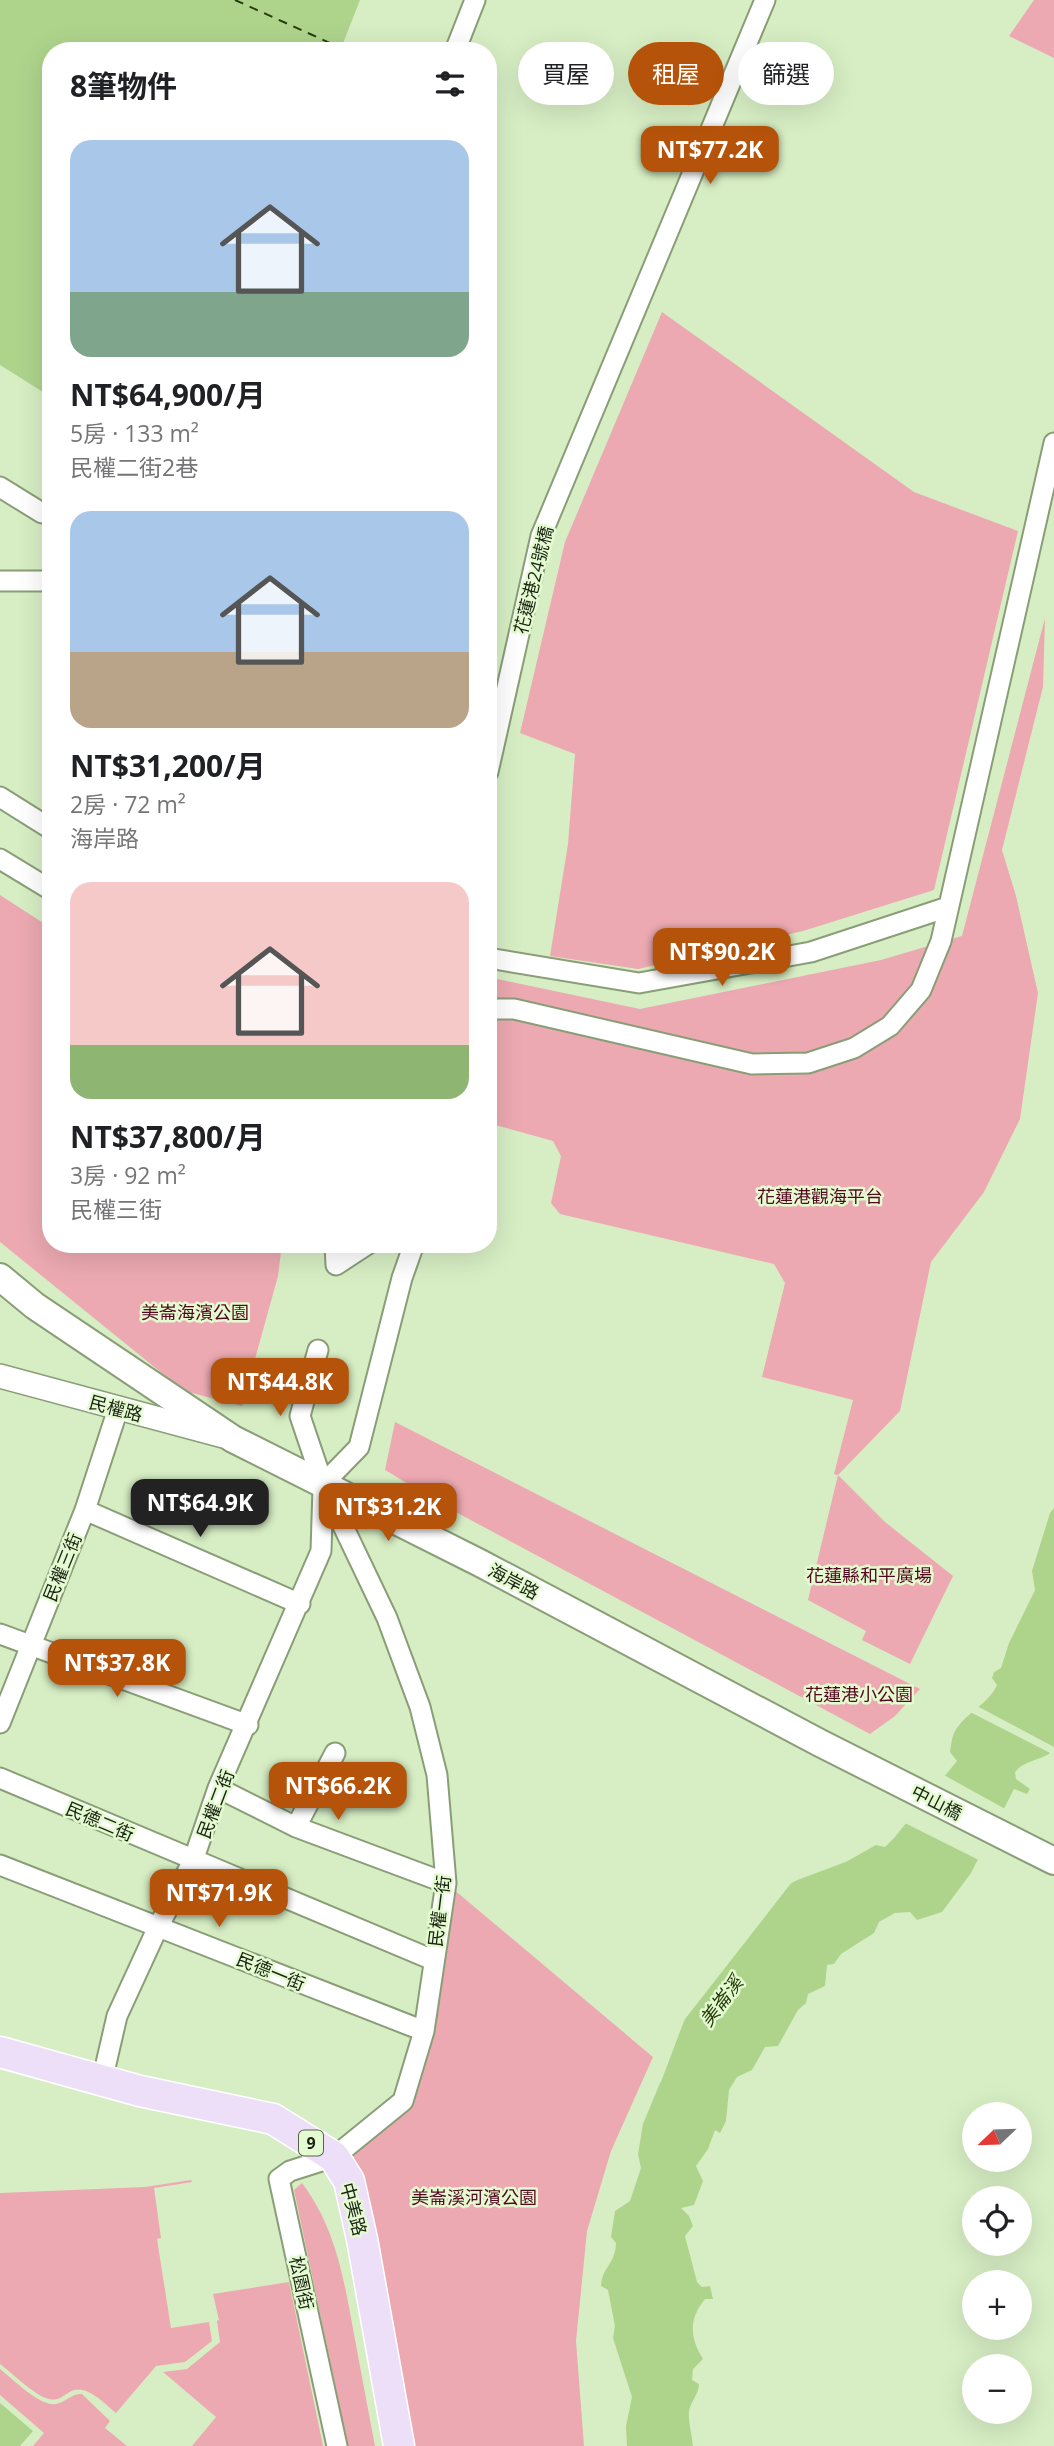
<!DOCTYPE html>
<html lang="zh-TW">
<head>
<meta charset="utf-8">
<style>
	:root { --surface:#fff; --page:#f6f6f6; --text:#202124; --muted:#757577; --accent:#b45309 }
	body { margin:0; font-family:"Open Sans","Noto Sans TC",sans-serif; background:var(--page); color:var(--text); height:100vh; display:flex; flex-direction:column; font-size:26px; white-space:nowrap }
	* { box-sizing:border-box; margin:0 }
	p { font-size:23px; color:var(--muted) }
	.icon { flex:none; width:38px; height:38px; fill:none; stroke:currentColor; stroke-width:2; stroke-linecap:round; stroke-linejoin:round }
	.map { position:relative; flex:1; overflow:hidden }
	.details { position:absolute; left:42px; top:42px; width:455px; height:1211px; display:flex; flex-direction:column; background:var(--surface); border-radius:28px; box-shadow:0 7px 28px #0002 }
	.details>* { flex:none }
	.banner { position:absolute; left:518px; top:42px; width:430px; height:63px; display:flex; gap:14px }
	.needle { width:46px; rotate:247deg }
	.controls { position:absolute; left:962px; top:2102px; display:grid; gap:14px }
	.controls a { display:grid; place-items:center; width:70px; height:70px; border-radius:50%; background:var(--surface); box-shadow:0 7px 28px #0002; font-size:35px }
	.price { position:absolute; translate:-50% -60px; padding:0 16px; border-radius:14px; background:var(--accent); color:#fff; font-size:23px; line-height:46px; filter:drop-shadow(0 2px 4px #0008) }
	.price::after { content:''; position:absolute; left:50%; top:42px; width:21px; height:16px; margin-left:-10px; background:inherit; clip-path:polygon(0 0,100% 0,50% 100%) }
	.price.on { background:#222; color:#fff }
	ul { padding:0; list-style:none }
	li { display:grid; align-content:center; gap:14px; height:371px; padding:0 28px }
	li span { display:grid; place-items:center; height:217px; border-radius:21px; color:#555 }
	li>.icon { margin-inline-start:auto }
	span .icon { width:126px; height:126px; fill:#fffc; stroke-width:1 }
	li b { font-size:30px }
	h2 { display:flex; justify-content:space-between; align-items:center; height:84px; padding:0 28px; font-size:30px }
	.tag { padding:0 24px; border-radius:32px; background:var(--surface); box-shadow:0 7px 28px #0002; font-size:24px; line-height:63px }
	.tag.on { background:var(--accent); color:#fff }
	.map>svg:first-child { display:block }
</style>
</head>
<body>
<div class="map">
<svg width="1054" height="2446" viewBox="0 0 1054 2446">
	<rect width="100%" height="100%" fill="#d7eec4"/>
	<path fill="#eca9b1" d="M 1034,0 L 1054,0 L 1054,58 L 1009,36 Z
		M 662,312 L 914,492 L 1018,531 L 934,890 L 803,931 L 638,969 L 550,956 L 568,844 L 575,754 L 520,733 L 565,542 Z
		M 1045,618 L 1043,687 L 1002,850 L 1016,896 L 1038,993 L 1020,1119 L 984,1192 L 931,1262 L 900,1411 L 838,1475 L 885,1522 L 953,1576 L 910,1664 L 862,1640 L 866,1631 L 808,1600 L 838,1475 L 834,1474 L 853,1400 L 762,1377 L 785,1283 L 774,1264 L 560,1214 L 551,1203 L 561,1156 L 553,1141 L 488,1123 L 488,977 L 640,1009 L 881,960 L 962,936 Z
		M 0,895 L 51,928 L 51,1244 L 282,1244 L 278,1276 L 242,1406 L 184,1391 L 0,1242 Z
		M 395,1422 L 920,1689 L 895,1716 L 870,1734 L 452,1510 L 385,1470 Z
		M 446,1883 L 653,2057 L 611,2151 L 587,2231 L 576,2341 L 584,2446 L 399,2446 L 334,2157 L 403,2100 Z
		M 191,2180 L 192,2182 L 154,2188 L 161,2238 L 157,2239 L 171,2328 L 209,2322 L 212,2341 L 185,2362 L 156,2366 L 116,2413 C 106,2405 89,2386 74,2390 C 65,2393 60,2402 49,2399 C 35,2396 12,2373 0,2364 L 0,2193 L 145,2187 Z
		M 302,2183 C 336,2228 344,2280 354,2334 C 361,2372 368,2409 375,2446 L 348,2446 L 294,2190 Z
		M 289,2282 L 323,2446 L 192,2446 L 216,2417 L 163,2372 L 187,2369 L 220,2342 L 217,2321 L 219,2320 L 213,2294 Z
		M 0,2369 C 13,2379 40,2407 56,2404 C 66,2402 72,2393 82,2394 L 110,2421 L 105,2428 L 127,2446 L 33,2446 L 44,2433 L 0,2395 Z"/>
	<path fill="#aed48c" d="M 0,0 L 360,0 L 340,51 L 51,51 L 51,397 L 0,365 Z
		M 1054,1508 L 1054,1750 C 1042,1761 1026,1759 1015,1772 L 1016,1779 L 1030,1789 L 1027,1794 L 1014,1789 L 971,1873 L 942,1912 L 917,1920 L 910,1912 L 895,1913 L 879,1922 L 874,1933 L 841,1954 L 834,1964 L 827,1965 L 825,1986 L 808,1994 L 806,2003 L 798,2010 L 778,2046 L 765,2047 L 752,2070 L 737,2077 L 729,2090 L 726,2121 L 720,2133 L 715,2130 L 708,2149 L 696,2166 L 703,2181 L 694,2205 L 681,2208 L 689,2216 L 693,2226 L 685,2236 L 697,2282 L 702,2287 L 710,2286 L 713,2299 L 705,2299 C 688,2320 690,2338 703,2359 L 693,2369 L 692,2380 L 699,2384 C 699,2394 691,2401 689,2411 C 688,2422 692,2435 693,2446 L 627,2446 L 626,2426 L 632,2397 L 613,2338 L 615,2326 L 608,2290 L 601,2286 C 602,2267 615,2265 616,2243 L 611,2237 L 615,2211 L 630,2201 L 641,2168 L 638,2154 L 643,2124 L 660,2083 L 670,2072 L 675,2055 L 684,2056 L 753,1964 L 767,1934 L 832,1876 L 837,1867 L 876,1845 L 885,1847 L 894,1838 L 957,1761 L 950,1752 C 951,1747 951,1741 953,1736 C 961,1714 988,1706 997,1685 L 992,1678 L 994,1672 L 1001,1668 L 1009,1643 L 1035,1590 L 1032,1571 L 1050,1513 Z
		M 0,2403 L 33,2431 L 20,2446 L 0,2446 Z"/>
	<path fill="#d7eec4" d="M 975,1705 L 1054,1747 L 1054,1755 L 968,1711 Z
		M 942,1774 L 1007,1810 L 981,1861 L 903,1822 Z"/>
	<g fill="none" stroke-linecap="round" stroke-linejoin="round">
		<path stroke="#aed48c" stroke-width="33" d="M 677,2086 L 699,2028 L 802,1896 L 858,1875"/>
		<path stroke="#263d09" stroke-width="2" stroke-dasharray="9 7" stroke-linecap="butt" d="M 235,0 L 341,48"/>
		<g stroke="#899e77" stroke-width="23">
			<path id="minor" d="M 455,51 L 475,0
				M 0,487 L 42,513 L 51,513
				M 0,581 L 51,581
				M 488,772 L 541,536 L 765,0
				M 0,797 L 51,829
				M 0,859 L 51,890
				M 488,958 L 639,983 L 811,952 L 948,907
				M 488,1009 L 514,1009 L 752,1064 L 808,1063 L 854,1048 L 890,1026 L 921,990 L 941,941 L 1054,443
				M 335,1244 L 336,1265 L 368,1244
				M 318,1350 L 300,1416 L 323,1484 L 387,1618 L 420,1707 L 437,1775 L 446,1883 L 424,2031 L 403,2101 L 334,2157 L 290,2171 L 279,2179 L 337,2446
				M 323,1484 L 359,1447 L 402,1278 L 414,1244
				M 85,1510 L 300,1604
				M 0,1634 L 248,1725
				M 0,1723 L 85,1510 L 118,1409
				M 0,1778 L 433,1960
				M 218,1788 L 296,1827 L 446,1883
				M 296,1827 L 335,1753
				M 0,1865 L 424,2031
				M 102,2081 L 117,2016 L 158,1927 L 193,1861 L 218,1788 L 321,1551 L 323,1488"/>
		</g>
		<g stroke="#899e77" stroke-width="26">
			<path id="tertiary" d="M 0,1376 L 223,1436"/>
		</g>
		<g stroke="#899e77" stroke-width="30">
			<path id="secondary" d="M 0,1277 L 35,1306 L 233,1439 L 480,1563 L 820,1743 L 1054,1861"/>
		</g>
		<g stroke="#fff" stroke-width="33">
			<path id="primary" d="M 0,2052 L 140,2091 L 273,2119 L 334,2157 L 349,2181 L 362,2239 L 399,2446"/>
		</g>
		<use href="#minor" stroke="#fff" stroke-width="19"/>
		<use href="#tertiary" stroke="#fff" stroke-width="23"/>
		<use href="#secondary" stroke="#fff" stroke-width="26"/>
		<use href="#primary" stroke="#eedff8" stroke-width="30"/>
	</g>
	<g text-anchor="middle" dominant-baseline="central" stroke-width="5" stroke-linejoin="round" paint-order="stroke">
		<rect fill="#e4fbd1" stroke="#57644d" stroke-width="2" x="299" y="2130.5" width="24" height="25" rx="5"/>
		<g font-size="16" font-weight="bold" fill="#1b2314">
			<text x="311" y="2143">9</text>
		</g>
		<g font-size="18" fill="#1b2314" stroke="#e4fbd1">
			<text transform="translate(533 580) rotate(-76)">花蓮港24號橋</text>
			<text transform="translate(116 1408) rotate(15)">民權路</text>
			<text transform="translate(62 1567) rotate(-68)">民權三街</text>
			<text transform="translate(514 1581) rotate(28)">海岸路</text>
			<text transform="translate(937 1802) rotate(27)">中山橋</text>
			<text transform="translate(215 1804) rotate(-69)">民權二街</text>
			<text transform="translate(100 1821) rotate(23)">民德二街</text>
			<text transform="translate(439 1911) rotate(-83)">民權一街</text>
			<text transform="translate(271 1971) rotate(22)">民德一街</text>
			<text transform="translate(354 2209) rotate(75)">中美路</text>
			<text transform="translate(302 2283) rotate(78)">松園街</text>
		</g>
		<g font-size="18" fill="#54061e" stroke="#e4fbd1">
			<text x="820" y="1196">花蓮港觀海平台</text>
			<text x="195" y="1312">美崙海濱公園</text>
			<text x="869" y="1575">花蓮縣和平廣場</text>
			<text x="859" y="1694">花蓮港小公園</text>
			<text x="474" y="2197">美崙溪河濱公園</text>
		</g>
		<g font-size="19" font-style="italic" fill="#263d09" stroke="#e4fbd1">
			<text transform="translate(721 2001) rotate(-53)">美崙溪</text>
		</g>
	</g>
</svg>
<div class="controls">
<a><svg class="needle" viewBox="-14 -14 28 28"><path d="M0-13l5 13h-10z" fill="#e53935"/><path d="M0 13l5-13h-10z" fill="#757577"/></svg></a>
<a><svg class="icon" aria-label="locate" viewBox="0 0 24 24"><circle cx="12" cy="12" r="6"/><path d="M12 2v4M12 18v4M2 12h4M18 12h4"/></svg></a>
<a>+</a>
<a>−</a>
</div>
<b class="price" style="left:710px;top:186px">NT$77.2K</b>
<b class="price" style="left:722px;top:988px">NT$90.2K</b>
<b class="price" style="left:280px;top:1418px">NT$44.8K</b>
<b class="price on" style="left:200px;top:1539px">NT$64.9K</b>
<b class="price" style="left:388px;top:1543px">NT$31.2K</b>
<b class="price" style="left:117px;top:1699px">NT$37.8K</b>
<b class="price" style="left:338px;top:1822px">NT$66.2K</b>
<b class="price" style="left:219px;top:1929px">NT$71.9K</b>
<div class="banner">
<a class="tag">買屋</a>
<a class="tag on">租屋</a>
<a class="tag">篩選</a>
</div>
<section class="details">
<h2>8筆物件<svg class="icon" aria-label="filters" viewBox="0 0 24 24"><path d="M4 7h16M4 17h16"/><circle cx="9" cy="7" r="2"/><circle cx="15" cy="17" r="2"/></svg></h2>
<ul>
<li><span style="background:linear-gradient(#a9c7e8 70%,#7fa58c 0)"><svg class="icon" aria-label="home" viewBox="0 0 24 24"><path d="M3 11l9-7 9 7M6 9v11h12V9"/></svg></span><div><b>NT$64,900/月</b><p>5房 · 133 m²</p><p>民權二街2巷</p></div></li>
<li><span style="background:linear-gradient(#a9c7e8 65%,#b9a48a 0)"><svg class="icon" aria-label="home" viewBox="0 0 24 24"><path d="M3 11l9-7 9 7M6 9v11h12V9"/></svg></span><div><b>NT$31,200/月</b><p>2房 · 72 m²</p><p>海岸路</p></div></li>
<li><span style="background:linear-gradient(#f6c9c9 75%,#8fb573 0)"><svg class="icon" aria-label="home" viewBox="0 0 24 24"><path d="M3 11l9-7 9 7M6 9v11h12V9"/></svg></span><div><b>NT$37,800/月</b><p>3房 · 92 m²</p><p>民權三街</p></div></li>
</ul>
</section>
</div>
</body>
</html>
